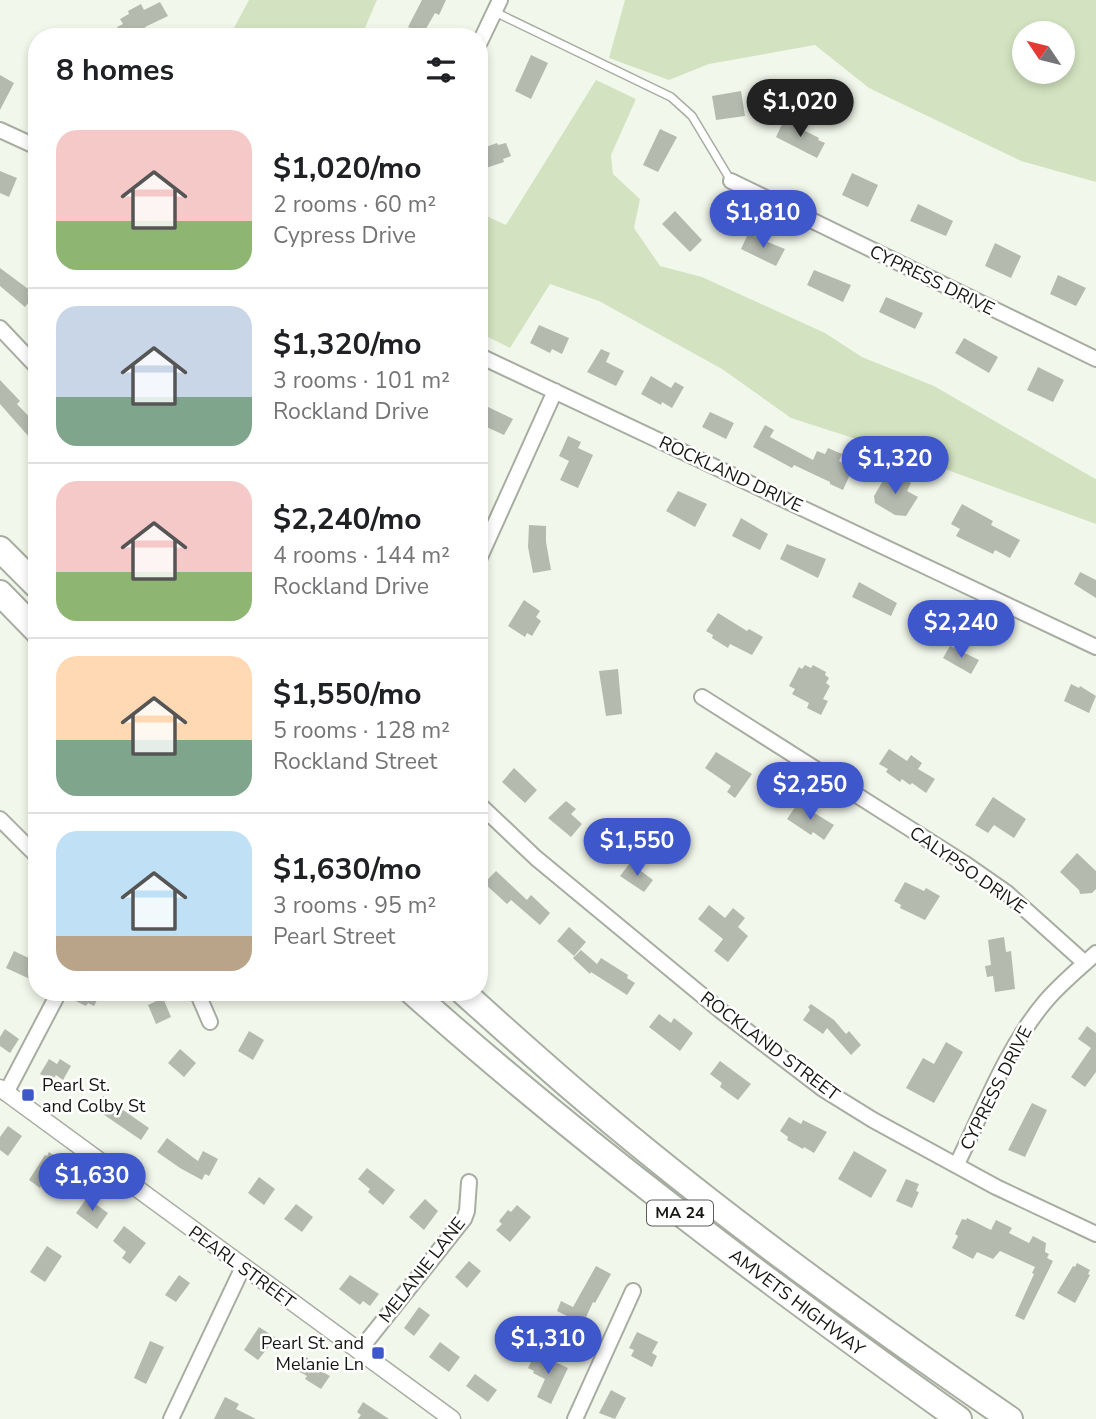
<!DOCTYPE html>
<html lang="en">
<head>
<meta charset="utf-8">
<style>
	:root { --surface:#fff; --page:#f2f2f2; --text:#202124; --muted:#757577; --line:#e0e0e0; --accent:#3e57ca }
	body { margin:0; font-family:"Nunito Sans",sans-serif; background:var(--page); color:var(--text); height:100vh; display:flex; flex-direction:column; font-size:26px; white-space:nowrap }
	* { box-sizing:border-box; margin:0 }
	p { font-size:23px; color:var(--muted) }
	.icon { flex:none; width:38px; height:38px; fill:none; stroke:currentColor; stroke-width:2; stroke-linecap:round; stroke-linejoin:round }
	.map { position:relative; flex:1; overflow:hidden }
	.details { position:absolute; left:28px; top:28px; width:460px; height:973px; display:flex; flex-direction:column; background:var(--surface); border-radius:28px; box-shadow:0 4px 10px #0003 }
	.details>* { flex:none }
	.needle { width:46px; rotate:305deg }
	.fabs { position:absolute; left:1012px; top:21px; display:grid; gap:14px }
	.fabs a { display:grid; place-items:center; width:63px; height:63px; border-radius:50%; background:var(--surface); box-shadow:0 4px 10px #0003; font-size:35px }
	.price { position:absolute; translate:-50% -60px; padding:0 16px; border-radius:24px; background:var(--accent); color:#fff; font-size:23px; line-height:46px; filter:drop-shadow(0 2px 4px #0008) }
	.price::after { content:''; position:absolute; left:50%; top:42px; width:21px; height:16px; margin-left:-10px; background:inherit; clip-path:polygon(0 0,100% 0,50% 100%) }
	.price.selected { background:#222; color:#fff }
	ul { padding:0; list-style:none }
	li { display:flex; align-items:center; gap:21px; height:175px; padding:0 28px }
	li+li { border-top:2px solid var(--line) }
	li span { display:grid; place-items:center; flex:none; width:196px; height:140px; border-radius:21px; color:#555 }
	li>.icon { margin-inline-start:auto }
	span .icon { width:84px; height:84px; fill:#fffc; stroke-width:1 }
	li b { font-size:30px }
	h2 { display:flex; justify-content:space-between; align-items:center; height:84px; padding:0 28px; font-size:30px }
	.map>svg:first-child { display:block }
</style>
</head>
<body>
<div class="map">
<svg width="1096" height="1419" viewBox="0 0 1096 1419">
	<rect width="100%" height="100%" fill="#f2f7eb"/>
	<path fill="#d3e3c1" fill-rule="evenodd" d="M 249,0 L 377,0 L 361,37 L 229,37 Z
		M 625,0 L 1096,0 L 1096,182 L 1021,161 L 869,88 L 815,45 L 709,64 L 669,80 L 609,58 ZM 1062,33 L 1062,72 L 1024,72 L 1024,33 Z
		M 596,80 L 636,99 L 611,155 L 613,174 L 640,199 L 634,228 L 660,266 L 702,277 L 825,333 L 862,357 L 934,386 L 1092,477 L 1096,479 L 1096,524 L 909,456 L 791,418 L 722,369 L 599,301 L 550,284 L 510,348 L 480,333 L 480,283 L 487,260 L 480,256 L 480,213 L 506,225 Z"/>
	<path fill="#b5baaf" d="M 422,0 L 446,0 L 439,15 L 435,13 L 423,34 L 408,27 Z
		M 160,2 L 168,16 L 145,27 L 149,33 L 142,37 L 121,37 L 117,27 L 123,24 L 120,19 L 129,14 L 128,11 L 141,4 L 144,10 Z
		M 531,55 L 548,63 L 531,99 L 515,91 Z
		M 0,75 L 14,83 L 0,110 Z
		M 741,91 L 745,116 L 716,120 L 712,96 Z
		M 784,120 L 819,138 L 818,140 L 825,143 L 817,158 L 776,137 Z
		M 660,129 L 677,137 L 658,172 L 643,165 Z
		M 497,143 L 498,145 L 506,143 L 511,156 L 503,159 L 504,162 L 480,170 L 480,149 Z
		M 0,171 L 17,178 L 9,197 L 0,193 Z
		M 852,173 L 878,185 L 868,207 L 842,195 Z
		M 918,204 L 953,221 L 946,236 L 910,221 Z
		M 675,211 L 702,240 L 690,252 L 662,224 Z
		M 748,234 L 785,249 L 776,266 L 741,249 Z
		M 995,243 L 1021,256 L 1011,278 L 985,266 Z
		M 0,268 L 35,294 L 25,307 L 0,286 Z
		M 814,270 L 851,285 L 843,302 L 807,285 Z
		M 1058,275 L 1086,288 L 1076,306 L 1050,294 Z
		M 886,297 L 923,313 L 915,329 L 879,312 Z
		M 539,325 L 569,338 L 562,354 L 552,349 L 550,353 L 530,343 Z
		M 964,338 L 998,357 L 989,373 L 955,353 Z
		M 601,349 L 610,353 L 606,362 L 624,371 L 616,386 L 587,372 Z
		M 1038,367 L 1064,380 L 1053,402 L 1027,390 Z
		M 651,376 L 671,388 L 675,382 L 684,387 L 672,408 L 662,402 L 661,405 L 641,394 Z
		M 0,380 L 20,401 L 17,404 L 37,425 L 37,446 L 0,404 Z
		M 486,406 L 513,419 L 504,435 L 480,424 Z
		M 710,412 L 734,423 L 726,439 L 702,427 Z
		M 765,425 L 774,430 L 770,437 L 813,460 L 817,451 L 825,454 L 828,448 L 842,454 L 839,461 L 853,468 L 843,490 L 830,484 L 830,482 L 794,465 L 792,468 L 753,447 Z
		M 568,436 L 581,442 L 578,448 L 593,455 L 578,488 L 560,480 L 569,461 L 559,456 Z
		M 894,473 L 911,483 L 907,491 L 918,497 L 906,516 L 895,515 L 875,503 L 874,496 L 884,479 L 889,482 Z
		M 678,491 L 707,504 L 695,527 L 666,511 Z
		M 962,504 L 993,521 L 991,525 L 1020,540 L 1010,558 L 995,550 L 993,554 L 956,536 L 960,529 L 951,524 Z
		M 741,518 L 768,534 L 760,550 L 732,536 Z
		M 529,525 L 546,526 L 546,542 L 551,570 L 533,573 L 528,547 Z
		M 787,544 L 826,559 L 818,578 L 780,559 Z
		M 1080,572 L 1096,580 L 1096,598 L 1074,584 Z
		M 859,582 L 897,603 L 891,616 L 852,597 Z
		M 524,600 L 540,611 L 536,617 L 541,621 L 532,636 L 527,633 L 525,637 L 508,626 Z
		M 718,613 L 747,631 L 749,629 L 763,637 L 752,655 L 730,644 L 728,648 L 712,638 L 713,635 L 706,631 Z
		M 950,646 L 979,660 L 971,674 L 943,658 Z
		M 805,665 L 811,668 L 813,665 L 826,672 L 825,675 L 829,678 L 826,683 L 830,686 L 823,699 L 828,701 L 821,715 L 807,708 L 809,703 L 792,694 L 795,689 L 789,686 L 799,667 L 802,669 Z
		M 618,669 L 622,714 L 606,716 L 599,671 Z
		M 1071,684 L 1079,688 L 1080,686 L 1096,696 L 1089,713 L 1064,701 Z
		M 889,749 L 907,761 L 911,755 L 922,763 L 918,769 L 935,779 L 926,793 L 912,783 L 910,785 L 902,779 L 900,782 L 886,772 L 888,769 L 879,764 Z
		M 716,752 L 752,774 L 735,798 L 727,792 L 731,786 L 705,768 Z
		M 514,768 L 537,790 L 525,803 L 502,782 Z
		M 993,797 L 1026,819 L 1014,838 L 994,825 L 988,833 L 975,825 Z
		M 566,801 L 576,809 L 571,814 L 582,824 L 571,837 L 548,818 Z
		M 798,803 L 834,825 L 824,840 L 813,832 L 811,835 L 787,819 Z
		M 1077,853 L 1096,871 L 1096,889 L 1092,893 L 1080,894 L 1079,890 L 1060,872 Z
		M 630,863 L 653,880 L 644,892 L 620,876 Z
		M 496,871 L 527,900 L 531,895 L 550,913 L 540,925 L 511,900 L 507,904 L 484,883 Z
		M 905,882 L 924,891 L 926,888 L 940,896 L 925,920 L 900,908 L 901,905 L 894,901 Z
		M 709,905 L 725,918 L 733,908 L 745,918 L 738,927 L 748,936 L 728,962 L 714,951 L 723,939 L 698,919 Z
		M 569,927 L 586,942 L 574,956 L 557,941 Z
		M 1004,937 L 1006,952 L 1011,951 L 1015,989 L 995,992 L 993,976 L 987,977 L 985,966 L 991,965 L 988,940 Z
		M 581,950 L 597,964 L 601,958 L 628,975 L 627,978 L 635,983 L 627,995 L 591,972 L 590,974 L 573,958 Z
		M 14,951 L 37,962 L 30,979 L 6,968 Z
		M 69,992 L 101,992 L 94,1006 L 88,1003 L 86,1006 L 67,997 Z
		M 163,998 L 171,1017 L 156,1024 L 148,1005 Z
		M 811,1004 L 834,1020 L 846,1034 L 849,1031 L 861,1045 L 851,1055 L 827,1028 L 823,1034 L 803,1020 L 810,1010 L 808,1007 Z
		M 659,1014 L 671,1023 L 674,1018 L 693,1033 L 680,1051 L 649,1027 Z
		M 1087,1026 L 1096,1033 L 1096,1072 L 1085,1087 L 1071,1077 L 1091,1048 L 1078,1039 Z
		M 5,1029 L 19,1039 L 10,1053 L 0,1046 L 0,1037 Z
		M 249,1031 L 264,1040 L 253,1060 L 238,1051 Z
		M 946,1042 L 963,1052 L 934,1103 L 906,1088 L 923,1058 L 934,1064 Z
		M 180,1049 L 196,1063 L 184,1077 L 168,1063 Z
		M 49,1059 L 57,1064 L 60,1059 L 71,1066 L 63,1080 L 56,1075 L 52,1081 L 40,1074 Z
		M 720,1061 L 751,1084 L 738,1100 L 720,1087 L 722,1083 L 710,1074 Z
		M 103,1096 L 149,1128 L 141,1140 L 94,1108 Z
		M 1032,1103 L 1047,1110 L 1025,1157 L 1008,1150 Z
		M 789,1117 L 801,1124 L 803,1120 L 827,1132 L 814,1153 L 804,1147 L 803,1149 L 787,1140 L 788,1137 L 780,1131 Z
		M 8,1126 L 22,1136 L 8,1156 L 0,1150 L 0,1137 Z
		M 167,1138 L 198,1161 L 203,1151 L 218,1159 L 209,1176 L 205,1174 L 202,1180 L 180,1168 L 157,1152 Z
		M 854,1151 L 887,1170 L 871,1198 L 838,1179 Z
		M 49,1152 L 60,1160 L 58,1163 L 73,1172 L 65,1185 L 49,1175 L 40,1188 L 29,1180 L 45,1155 L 47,1156 Z
		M 367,1168 L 395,1190 L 383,1205 L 368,1192 L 370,1189 L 358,1179 Z
		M 259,1177 L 275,1189 L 264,1205 L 248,1193 Z
		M 906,1179 L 919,1184 L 916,1191 L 919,1192 L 912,1208 L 896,1201 Z
		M 87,1198 L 108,1213 L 97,1229 L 76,1213 Z
		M 425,1199 L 438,1211 L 424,1230 L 409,1217 Z
		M 296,1204 L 313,1217 L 302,1232 L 284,1219 Z
		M 517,1205 L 531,1217 L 510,1242 L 496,1230 L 502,1224 L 499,1221 L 508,1210 L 511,1212 Z
		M 967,1218 L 991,1230 L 996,1220 L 1012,1228 L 1009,1233 L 1029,1243 L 1033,1236 L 1046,1243 L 1045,1252 L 1049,1254 L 1047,1258 L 1053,1261 L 1024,1320 L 1015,1316 L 1034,1274 L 1032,1273 L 1035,1267 L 1000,1251 L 993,1259 L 977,1252 L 973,1259 L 952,1248 L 958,1236 L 955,1234 L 962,1219 L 966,1220 Z
		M 124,1226 L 146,1243 L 130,1264 L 122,1258 L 126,1252 L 113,1241 Z
		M 47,1246 L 62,1256 L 45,1282 L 30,1272 Z
		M 469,1261 L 481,1271 L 467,1288 L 455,1277 Z
		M 1077,1263 L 1090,1270 L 1088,1274 L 1090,1275 L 1075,1303 L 1057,1293 L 1073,1266 L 1075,1267 Z
		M 596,1266 L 611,1274 L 595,1303 L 593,1302 L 576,1339 L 560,1331 L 567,1316 L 557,1311 L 561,1301 L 573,1307 Z
		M 179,1275 L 190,1283 L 176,1302 L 165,1295 Z
		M 350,1275 L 379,1294 L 370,1306 L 363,1301 L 360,1305 L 339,1289 Z
		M 419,1307 L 430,1315 L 414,1336 L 404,1328 Z
		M 259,1327 L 276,1338 L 258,1360 L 244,1350 Z
		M 637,1332 L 658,1342 L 652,1353 L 657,1356 L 652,1367 L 631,1356 L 634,1350 L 629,1348 Z
		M 150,1341 L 164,1347 L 146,1384 L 134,1378 Z
		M 440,1342 L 460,1357 L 449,1372 L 429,1357 Z
		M 536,1353 L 568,1368 L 551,1404 L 537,1397 L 545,1379 L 533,1373 L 534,1371 L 528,1368 Z
		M 306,1357 L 321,1367 L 319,1370 L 330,1376 L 321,1389 L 305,1379 L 307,1376 L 298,1371 Z
		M 475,1374 L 497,1390 L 488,1402 L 466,1386 Z
		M 611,1390 L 626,1398 L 615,1419 L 599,1413 Z
		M 225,1397 L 239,1404 L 236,1409 L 256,1419 L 214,1419 Z
		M 363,1402 L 389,1419 L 358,1419 L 361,1415 L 357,1412 Z"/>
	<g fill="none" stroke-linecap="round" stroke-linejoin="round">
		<g stroke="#a8ada2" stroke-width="10">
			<path id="service" d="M 495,12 L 671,97 L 692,116 L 731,181"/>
		</g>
		<g stroke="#a8ada2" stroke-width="18">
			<path id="minor" d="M 480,42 L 500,0
				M 0,130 L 37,147
				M 731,181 L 1096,359
				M 0,328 L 37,367
				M 480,356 L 1096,647
				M 480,557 L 555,391
				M 702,697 L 964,863 L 1007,893 L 1085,963
				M 480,805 L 536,858 L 721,1011 L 823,1089 L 873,1120 L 996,1187 L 1096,1234
				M 0,819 L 37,856
				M 197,992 L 210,1022
				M 6,1093 L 59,992
				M 957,1164 C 983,1111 1007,1047 1045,1002 C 1060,984 1079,969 1096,953
				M 359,1351 L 464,1219 L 467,1211 L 469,1182
				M 171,1419 L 243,1267
				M 575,1419 L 633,1291"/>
		</g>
		<g stroke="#a8ada2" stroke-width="19">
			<path id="tertiary" d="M 0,1088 L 452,1419"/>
		</g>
		<g stroke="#a8ada2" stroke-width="28">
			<path id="motorway" d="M 0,549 L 37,586
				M 0,593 L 37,631
				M 412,992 C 585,1146 771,1285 959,1419
				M 463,992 C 505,1030 547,1068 590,1104 C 723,1217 866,1320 1010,1419"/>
		</g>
		<use href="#service" stroke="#fff" stroke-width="7"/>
		<use href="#minor" stroke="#fff" stroke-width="14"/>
		<use href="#tertiary" stroke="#fff" stroke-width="16"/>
		<use href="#motorway" stroke="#fff" stroke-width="24"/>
	</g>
	<g fill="#3e57ca" stroke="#fff" stroke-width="2.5">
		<rect x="21" y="1088" width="14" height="14" rx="3.5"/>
		<rect x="371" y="1346" width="14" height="14" rx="3.5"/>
	</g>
	<g text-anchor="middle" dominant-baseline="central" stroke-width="5" stroke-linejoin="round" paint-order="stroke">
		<rect fill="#fff" stroke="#5c5d5a" stroke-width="2" x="647" y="1200.5" width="66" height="25" rx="5"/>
		<g font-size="16" font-weight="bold" fill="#161814">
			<text x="680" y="1213">MA 24</text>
		</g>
		<g font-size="18" fill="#161814" stroke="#fff">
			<text transform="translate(932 280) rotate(26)">CYPRESS DRIVE</text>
			<text transform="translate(731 474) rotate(25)">ROCKLAND DRIVE</text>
			<text transform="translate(968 870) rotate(35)">CALYPSO DRIVE</text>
			<text transform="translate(770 1046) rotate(37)">ROCKLAND STREET</text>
			<text transform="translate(996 1088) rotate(-63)">CYPRESS DRIVE</text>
			<text transform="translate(242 1267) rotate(36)">PEARL STREET</text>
			<text transform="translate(422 1270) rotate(-52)">MELANIE LANE</text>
			<text transform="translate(797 1302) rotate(37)">AMVETS HIGHWAY</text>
		</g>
		<g font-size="18" fill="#161814" stroke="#fff" text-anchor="start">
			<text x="42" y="1085">Pearl St.<tspan x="42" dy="21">and Colby St</tspan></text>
			<text x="364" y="1343" text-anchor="end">Pearl St. and<tspan x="364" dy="21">Melanie Ln</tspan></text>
		</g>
	</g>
</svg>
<div class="fabs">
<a><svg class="needle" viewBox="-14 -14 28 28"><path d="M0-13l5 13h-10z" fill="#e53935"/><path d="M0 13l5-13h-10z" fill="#757577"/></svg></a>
</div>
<b class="price selected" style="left:800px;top:139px">$1,020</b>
<b class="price" style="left:763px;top:250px">$1,810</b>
<b class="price" style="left:895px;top:496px">$1,320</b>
<b class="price" style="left:961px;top:660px">$2,240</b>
<b class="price" style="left:810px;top:822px">$2,250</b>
<b class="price" style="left:637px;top:878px">$1,550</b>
<b class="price" style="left:92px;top:1213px">$1,630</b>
<b class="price" style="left:548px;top:1376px">$1,310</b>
<section class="details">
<h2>8 homes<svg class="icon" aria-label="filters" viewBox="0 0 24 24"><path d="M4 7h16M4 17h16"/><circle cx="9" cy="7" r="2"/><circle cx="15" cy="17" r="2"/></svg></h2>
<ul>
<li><span style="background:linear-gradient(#f6c9c9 65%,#8fb573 0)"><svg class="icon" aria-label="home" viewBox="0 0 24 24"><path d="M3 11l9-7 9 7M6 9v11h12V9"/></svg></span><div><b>$1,020/mo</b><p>2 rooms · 60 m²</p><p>Cypress Drive</p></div></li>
<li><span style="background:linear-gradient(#c9d6e8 65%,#7fa58c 0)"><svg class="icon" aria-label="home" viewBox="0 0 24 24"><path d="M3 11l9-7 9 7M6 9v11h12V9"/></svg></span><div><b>$1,320/mo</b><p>3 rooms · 101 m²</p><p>Rockland Drive</p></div></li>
<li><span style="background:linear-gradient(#f6c9c9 65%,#8fb573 0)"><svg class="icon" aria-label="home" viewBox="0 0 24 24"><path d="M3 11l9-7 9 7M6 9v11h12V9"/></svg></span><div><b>$2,240/mo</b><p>4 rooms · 144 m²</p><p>Rockland Drive</p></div></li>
<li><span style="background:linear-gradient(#ffd9b3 60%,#7fa58c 0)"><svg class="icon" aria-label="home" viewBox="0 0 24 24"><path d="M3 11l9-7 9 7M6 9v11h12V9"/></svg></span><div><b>$1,550/mo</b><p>5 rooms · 128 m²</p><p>Rockland Street</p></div></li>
<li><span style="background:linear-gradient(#bfe0f5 75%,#b9a48a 0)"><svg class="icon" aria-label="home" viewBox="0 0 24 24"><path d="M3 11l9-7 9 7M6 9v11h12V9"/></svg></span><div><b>$1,630/mo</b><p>3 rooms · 95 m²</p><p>Pearl Street</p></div></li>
</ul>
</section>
</div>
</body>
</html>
